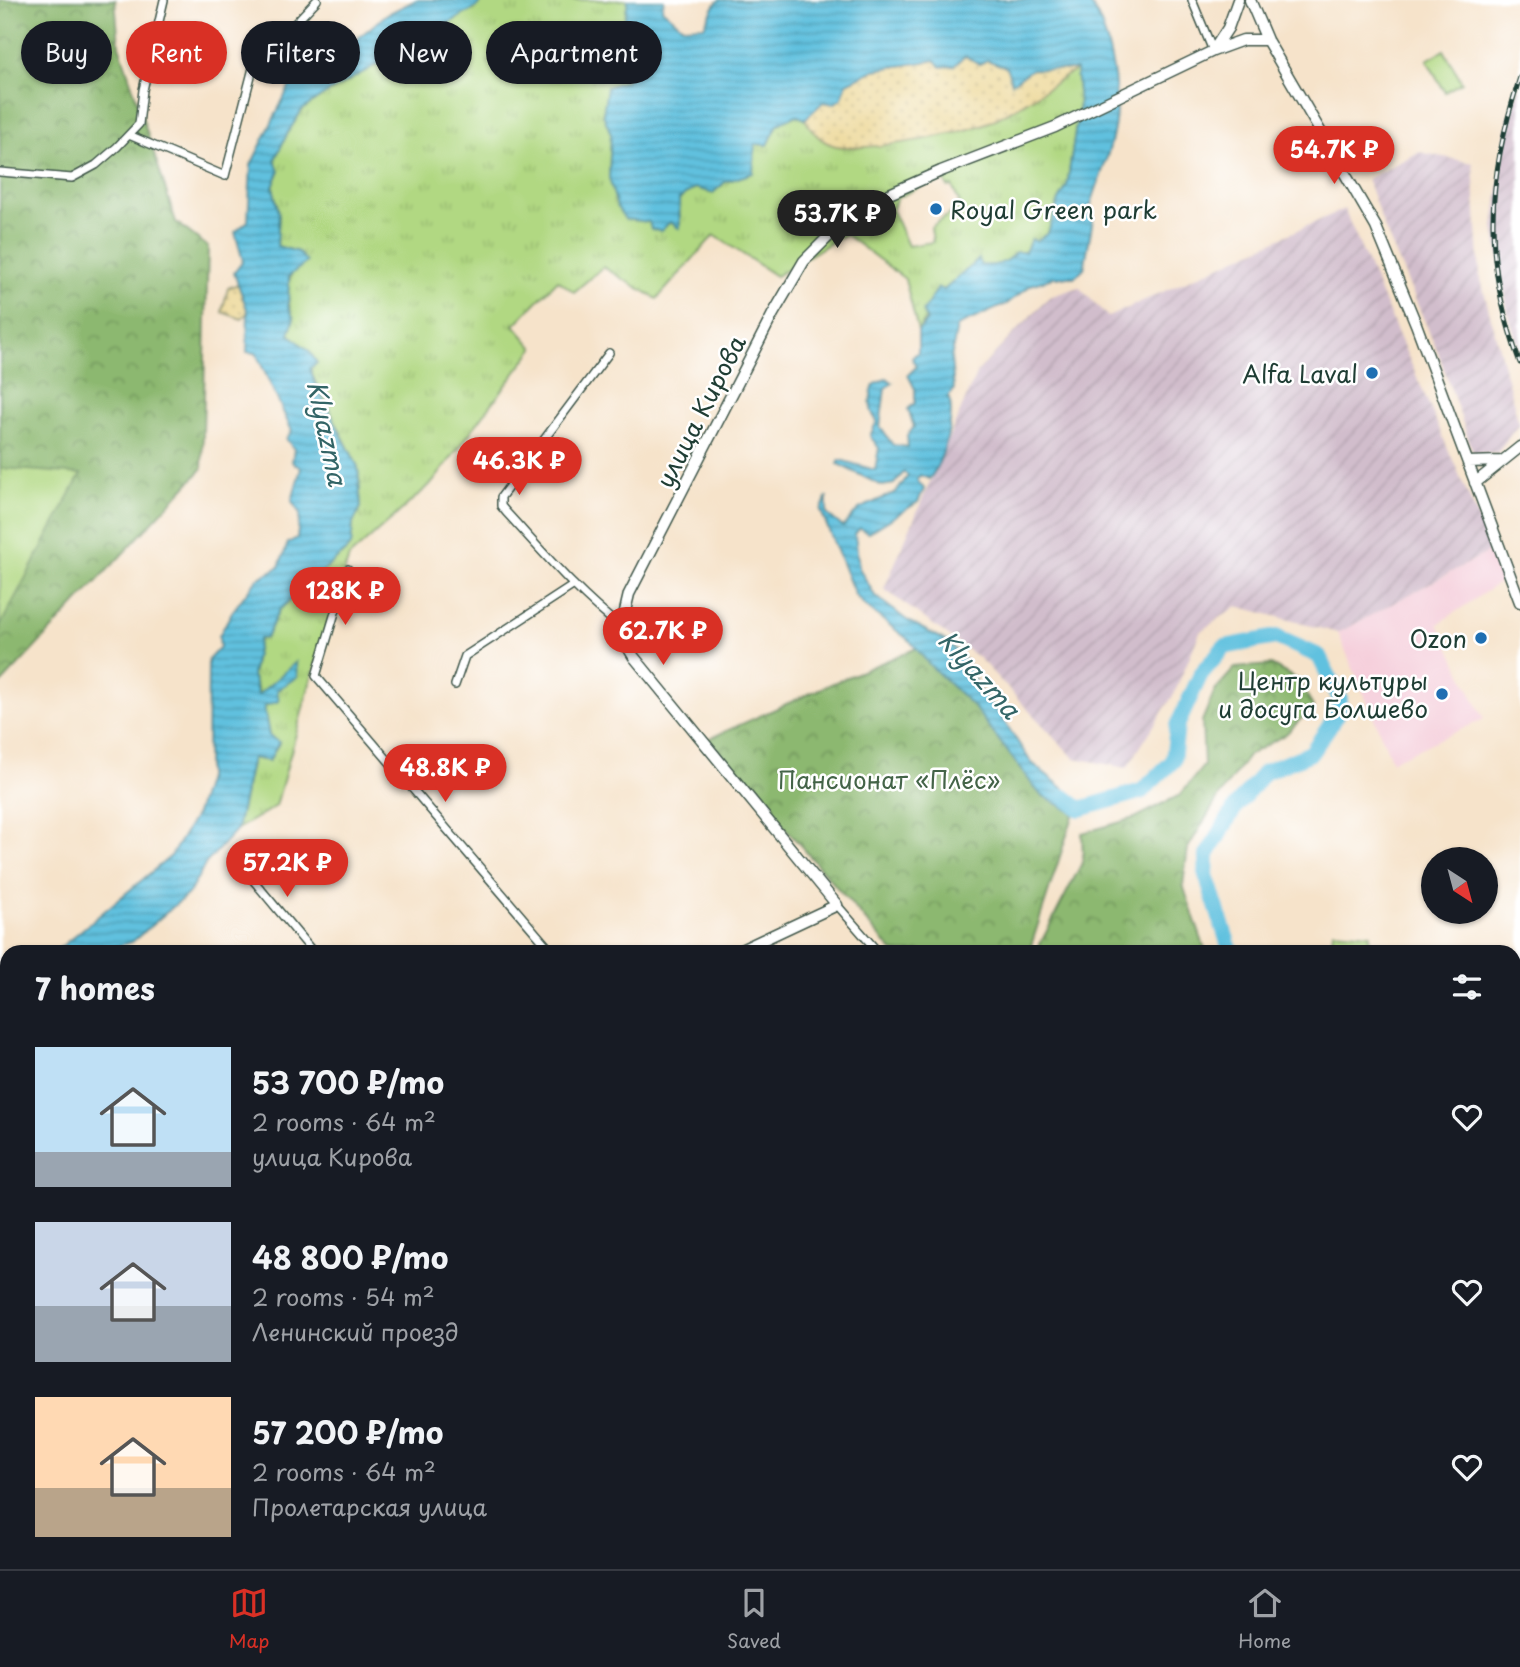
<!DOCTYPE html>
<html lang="en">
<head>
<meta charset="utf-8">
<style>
	:root { --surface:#171b24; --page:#242831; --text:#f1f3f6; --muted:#9ea1a6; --line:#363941; --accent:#d93025 }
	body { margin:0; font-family:"Playpen Sans",sans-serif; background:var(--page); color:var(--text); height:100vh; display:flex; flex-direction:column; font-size:26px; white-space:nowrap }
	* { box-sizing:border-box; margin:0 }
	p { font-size:23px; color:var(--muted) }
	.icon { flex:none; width:38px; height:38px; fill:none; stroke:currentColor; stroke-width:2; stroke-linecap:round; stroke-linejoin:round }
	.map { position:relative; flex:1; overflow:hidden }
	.panel { position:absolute; left:0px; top:945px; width:1521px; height:625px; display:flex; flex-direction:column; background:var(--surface); border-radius:21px 21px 0 0; box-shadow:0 2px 5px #0004 }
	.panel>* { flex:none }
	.guide { position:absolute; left:21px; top:21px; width:700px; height:63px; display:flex; gap:14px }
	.needle { width:46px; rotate:144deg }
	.tools { position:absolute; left:1421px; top:847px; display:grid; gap:14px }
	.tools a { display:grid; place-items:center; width:77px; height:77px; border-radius:50%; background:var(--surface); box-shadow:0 2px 5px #0004; font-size:35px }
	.price { position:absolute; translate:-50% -60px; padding:0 16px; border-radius:24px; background:var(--accent); color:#fff; font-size:23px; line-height:46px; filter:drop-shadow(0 2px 4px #0008) }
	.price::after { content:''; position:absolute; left:50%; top:42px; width:21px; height:16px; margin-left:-10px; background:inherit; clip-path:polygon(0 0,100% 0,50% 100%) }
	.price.active { background:#222; color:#fff }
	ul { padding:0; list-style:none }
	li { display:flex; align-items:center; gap:21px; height:175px; padding:0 35px }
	li span { display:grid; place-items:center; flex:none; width:196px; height:140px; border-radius:0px; color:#555 }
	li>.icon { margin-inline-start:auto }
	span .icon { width:84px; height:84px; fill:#fffc; stroke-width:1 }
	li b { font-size:30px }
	h2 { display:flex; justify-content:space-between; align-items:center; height:84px; padding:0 35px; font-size:30px }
	.pill { padding:0 24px; border-radius:32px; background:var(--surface); box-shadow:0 2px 5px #0004; font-size:24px; line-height:63px }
	.pill.active { background:var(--accent); color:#fff }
	.menu { display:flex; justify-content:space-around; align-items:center; height:98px; border-top:2px solid var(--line); background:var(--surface); font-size:19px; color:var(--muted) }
	.menu a { display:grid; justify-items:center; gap:4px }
	.menu .active { color:var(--accent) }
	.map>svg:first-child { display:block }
</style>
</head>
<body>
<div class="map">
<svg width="1520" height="1569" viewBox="0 0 1520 1569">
	<defs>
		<pattern id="industrial-furrows" width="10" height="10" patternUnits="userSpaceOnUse" patternTransform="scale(1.75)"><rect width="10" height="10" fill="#d1bdcc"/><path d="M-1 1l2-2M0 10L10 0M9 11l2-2" fill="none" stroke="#b3a3b0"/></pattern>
		<pattern id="grass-tufts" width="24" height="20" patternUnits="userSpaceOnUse" patternTransform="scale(1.75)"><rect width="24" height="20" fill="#b1d882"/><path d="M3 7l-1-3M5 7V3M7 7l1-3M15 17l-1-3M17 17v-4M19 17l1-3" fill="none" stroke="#98ba71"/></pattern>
		<pattern id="forest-crowns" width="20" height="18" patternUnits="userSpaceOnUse" patternTransform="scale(1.75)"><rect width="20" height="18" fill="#8cb870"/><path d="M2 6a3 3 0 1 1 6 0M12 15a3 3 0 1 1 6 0" fill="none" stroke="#72975d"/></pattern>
		<pattern id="sand-dots" width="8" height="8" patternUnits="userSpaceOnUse" patternTransform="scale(1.75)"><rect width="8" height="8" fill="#eeda9e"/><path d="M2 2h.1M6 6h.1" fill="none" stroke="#ccbc89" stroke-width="1.8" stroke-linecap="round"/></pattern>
		<pattern id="garden-furrows" width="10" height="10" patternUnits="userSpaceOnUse" patternTransform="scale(1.75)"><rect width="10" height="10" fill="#b1d882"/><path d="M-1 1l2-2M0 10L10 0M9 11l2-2" fill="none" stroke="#98ba71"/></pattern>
		<pattern id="water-rules" width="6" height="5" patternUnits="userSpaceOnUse" patternTransform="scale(1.75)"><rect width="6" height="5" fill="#61c1df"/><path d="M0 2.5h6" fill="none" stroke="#4f9eb6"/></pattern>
	</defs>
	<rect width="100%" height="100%" fill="#fff"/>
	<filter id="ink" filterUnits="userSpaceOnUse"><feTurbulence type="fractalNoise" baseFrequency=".0143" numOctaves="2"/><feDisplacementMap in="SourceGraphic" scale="14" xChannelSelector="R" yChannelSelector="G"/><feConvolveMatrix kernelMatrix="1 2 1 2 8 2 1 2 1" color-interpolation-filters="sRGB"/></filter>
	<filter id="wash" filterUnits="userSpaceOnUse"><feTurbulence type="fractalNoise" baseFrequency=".00686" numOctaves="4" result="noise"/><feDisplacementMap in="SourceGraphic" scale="28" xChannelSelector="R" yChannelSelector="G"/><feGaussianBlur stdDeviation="1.57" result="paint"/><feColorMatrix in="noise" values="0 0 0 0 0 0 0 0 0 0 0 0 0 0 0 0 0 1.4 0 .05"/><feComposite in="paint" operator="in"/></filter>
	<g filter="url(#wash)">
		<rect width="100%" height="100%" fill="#f6e3ca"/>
		<path fill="#f5cfdb" d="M 1496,548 L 1506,578 L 1438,624 L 1484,719 L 1392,761 L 1338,633 Z"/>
		<path fill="url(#industrial-furrows)" d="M 1520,86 L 1520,350 L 1508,314 L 1494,227 L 1508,117 Z
			M 1419,152 L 1473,163 L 1480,276 L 1519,424 L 1497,453 L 1473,452 L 1438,352 L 1384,227 L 1367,179 Z
			M 1344,209 L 1492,550 L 1338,633 L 1237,606 L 1200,632 L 1174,694 L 1127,768 L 1074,758 L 979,658 L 884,589 L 977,372 L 1049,297 L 1079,287 L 1108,317 Z
			M 1520,1055 L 1520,1324 L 1514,1316 L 1514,1059 Z"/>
		<path fill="url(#grass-tufts)" stroke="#688a5b" stroke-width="2" fill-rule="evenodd" d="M 483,0 L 628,0 L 623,31 L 636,53 L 638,66 L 625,81 L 603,114 L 611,134 L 609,178 L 680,228 L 679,199 L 695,188 L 713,193 L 725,182 L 752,173 L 755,144 L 768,145 L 778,124 L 796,115 L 805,119 L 823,102 L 874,70 L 954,66 L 1076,70 L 1079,104 L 1067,186 L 1059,200 L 1048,233 L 1025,252 L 1016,252 C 1006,264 995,267 980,265 L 978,260 L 944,290 L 918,331 L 905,279 L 845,234 L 776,276 L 714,235 L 657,299 L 603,267 L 574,292 L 558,280 L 514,325 L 534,348 L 433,482 L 349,557 L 310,683 L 276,806 L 237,829 L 252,758 L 269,761 L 279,743 L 269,736 L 264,706 L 252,675 L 259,639 L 266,638 L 279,610 L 351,546 L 353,523 L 361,507 L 358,467 L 315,381 L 310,368 L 317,363 L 309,351 L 288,334 L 294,319 C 283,296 290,275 298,252 L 277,246 L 279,213 L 273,187 L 279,172 L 275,159 L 287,134 L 302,110 L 322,96 L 477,7 ZM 942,176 L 948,187 L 952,186 L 961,206 L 931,227 L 933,242 L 908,246 L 892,210 L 897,198 Z"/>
		<path fill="url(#forest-crowns)" stroke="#567a52" stroke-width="2" d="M 0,0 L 115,0 L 119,45 L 176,222 L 208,247 L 202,469 L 0,685 Z
			M 917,648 L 930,665 L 973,706 L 1040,794 L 1074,813 L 1029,952 L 893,952 L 708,739 L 840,680 Z
			M 1271,665 L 1300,681 L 1313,707 L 1286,734 L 1249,755 L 1219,796 L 1188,848 L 1183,885 L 1206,952 L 1036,952 L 1083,861 L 1082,833 L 1135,818 L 1180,795 L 1204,765 L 1202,721 L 1215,690 L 1235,668 Z"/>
		<path fill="url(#sand-dots)" stroke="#868c69" stroke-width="2" d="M 965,55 L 980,64 L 987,60 L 1006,67 L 1076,70 C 1049,86 1017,110 989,122 C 959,135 868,152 836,146 C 821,143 812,131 805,119 L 823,102 L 834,104 L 847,83 L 874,70 Z
			M 238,284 L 248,312 L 242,319 L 222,312 L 228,288 Z"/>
		<path fill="url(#garden-furrows)" stroke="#688a5b" stroke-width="2" d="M 1514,1385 L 1520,1391 L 1520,1569 L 1507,1569 L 1504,1563 L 1514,1563 Z"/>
		<path fill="#b1d882" stroke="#688a5b" stroke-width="2" d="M 1444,50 L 1462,82 L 1445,92 L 1427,60 Z
			M 0,468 L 81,474 L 0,626 Z
			M 1333,931 L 1370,934 L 1368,952 L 1331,952 Z"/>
		<path fill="url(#water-rules)" stroke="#407f8a" stroke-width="2" d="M 416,0 L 483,0 L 477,7 L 322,96 L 302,110 L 287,134 L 275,159 L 279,172 L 273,187 L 279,213 L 277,246 L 298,252 L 307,262 L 289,276 L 288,306 L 294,319 L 289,334 L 309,351 L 317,363 L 310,368 L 314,381 L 358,467 L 361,507 L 353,523 L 351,546 L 279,610 L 266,638 L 259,639 L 252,675 L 258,695 L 296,662 L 297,677 L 277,690 L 279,701 L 264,706 L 269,736 L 279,742 L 269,761 L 252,758 L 237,829 L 206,863 L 189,893 L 132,942 L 113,947 L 112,952 L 55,952 L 171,856 L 196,814 L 207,778 L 208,660 L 220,647 L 219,636 L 232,612 L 257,579 L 279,567 L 288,543 L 297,538 L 300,514 L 292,501 L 301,468 L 292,462 L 294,449 L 286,439 L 292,431 L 256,353 L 247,352 L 248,312 L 234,273 L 243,261 L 235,232 L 248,221 L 251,165 L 296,73 L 323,67 L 387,14 Z
			M 628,0 L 664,0 L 662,9 L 683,27 L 704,26 L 716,3 L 720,0 L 1087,0 C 1107,22 1117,79 1116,109 C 1116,141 1097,183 1088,214 L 1093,219 L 1084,269 L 1075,277 L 1054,277 L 1031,285 L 1007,304 L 957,326 L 951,359 L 954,389 L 948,397 C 957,413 942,466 929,479 L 920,475 L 917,480 L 924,489 L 918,502 L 868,533 L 860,528 L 855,534 L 859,568 L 875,596 L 908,621 L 948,642 L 966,661 L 979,690 L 998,712 L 1031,762 L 1085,806 L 1074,813 L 1040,794 L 973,706 L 930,665 L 910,641 L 865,606 L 855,595 L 821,511 L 827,496 L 827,514 L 843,527 L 859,509 L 896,492 L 908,476 L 904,472 L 894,484 L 882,486 L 838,464 L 840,460 L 875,470 L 879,448 L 870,436 L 877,421 C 868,410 869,398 874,385 L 887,378 L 893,383 L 885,388 L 880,427 L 893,445 L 908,447 L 907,435 L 914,427 L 908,409 L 915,403 L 915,389 L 908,375 L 916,367 L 912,358 L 918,352 L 918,331 L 927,321 L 923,311 L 938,288 L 944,290 L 979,259 L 980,265 C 996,267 1006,263 1016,252 L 1025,252 L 1031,239 L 1036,241 L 1048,233 L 1059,200 L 1067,186 L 1079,104 L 1076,70 L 1032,69 L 1012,83 L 1006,67 L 987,60 L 980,64 L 965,56 L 954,66 L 941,67 L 935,60 L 874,70 L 847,83 L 842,98 L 834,104 L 823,102 L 805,119 L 796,115 L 778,124 L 768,145 L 755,144 L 753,173 L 725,182 L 713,193 L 695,188 L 679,199 L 680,229 L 670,222 L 661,231 L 651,229 L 649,222 L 625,219 L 617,207 L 609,178 L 611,134 L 603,114 L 607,87 L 625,81 L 638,66 L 636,53 L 623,31 Z"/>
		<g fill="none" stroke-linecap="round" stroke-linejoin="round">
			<path stroke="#61c1df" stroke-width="16" d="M 1065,797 L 1080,809 L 1142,791 L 1173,761 L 1177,726 L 1201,674 L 1224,647 L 1276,637 L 1319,656 L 1340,699 L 1337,715 L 1311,753 L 1265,772 L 1236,806 L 1207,855 L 1206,875 L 1231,952
				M 1514,1358 L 1520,1364"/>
		</g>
	</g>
	<g filter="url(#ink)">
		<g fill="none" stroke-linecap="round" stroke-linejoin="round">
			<g stroke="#3f564a" stroke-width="10">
				<path id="street" d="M 1192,0 L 1213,51
					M 129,135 L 225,176 L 253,68 L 317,0
					M 0,172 L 72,178 L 96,165 L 117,147 L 139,124 L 143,90 L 164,0
					M 609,353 L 501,497 L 501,506 L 506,512 C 543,552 578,594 621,627
					M 348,569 L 316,676 L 552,952
					M 455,685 L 465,656 L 574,585
					M 239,863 L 313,952
					M 837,905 L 878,952
					M 0,1144 L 7,1146
					M 0,1342 L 7,1367
					M 64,1563 L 66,1569
					M 104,1563 L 109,1569
					M 340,1563 L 345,1569
					M 581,1563 L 586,1569
					M 818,1563 L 824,1569
					M 1065,1563 L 1070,1569
					M 1356,1563 L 1361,1569
					M 1499,1563 L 1502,1569
					M 689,1569 L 702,1563
					M 1296,1569 L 1303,1563"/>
			</g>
			<g stroke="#3f564a" stroke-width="13">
				<path id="secondary" d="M 1250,0 L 1267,40 L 1376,227 L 1416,324 L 1520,602
					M 1213,51 L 1228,28 L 1238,0
					M 1468,462 L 1501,461
					M 1475,483 L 1520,447
					M 737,952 L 837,905 L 634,657 C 617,632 623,621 629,594 L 773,314 L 804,261 L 839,226 L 887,195 L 941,171 L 1055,127 L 1213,51 L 1243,40 L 1267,40
					M 0,1298 L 7,1293"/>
			</g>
			<use href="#street" stroke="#fff" stroke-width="7"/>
			<use href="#secondary" stroke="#fff" stroke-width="10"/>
			<g stroke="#1f3d34" stroke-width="5">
				<path id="rail" d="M 1520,77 C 1486,180 1482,260 1520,363"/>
			</g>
			<use href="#rail" stroke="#fff" stroke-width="2.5" stroke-dasharray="8" stroke-linecap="butt"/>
		</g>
	</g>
	<g fill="#1f6fb2" stroke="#fff" stroke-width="2.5">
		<circle cx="936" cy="209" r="7"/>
		<circle cx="1372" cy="373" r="7"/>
		<circle cx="1481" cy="638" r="7"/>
		<circle cx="1442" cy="694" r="7"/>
	</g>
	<g text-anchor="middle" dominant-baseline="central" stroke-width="5" stroke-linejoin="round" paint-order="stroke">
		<g font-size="24" fill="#1f3d34" stroke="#fff" text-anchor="end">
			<text x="950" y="209" text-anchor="start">Royal Green park</text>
			<text x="1358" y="373">Alfa Laval</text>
			<text x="1467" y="638">Ozon</text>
			<text x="1428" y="680">Центр культуры<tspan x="1428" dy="28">и досуга Болшево</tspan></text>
		</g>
		<g font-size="24" fill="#1f3d34" stroke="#fff">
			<text transform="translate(700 411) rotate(-63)">улица Кирова</text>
		</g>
		<g font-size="24" fill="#446448" stroke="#fff">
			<text x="889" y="779">Пансионат «Плёс»</text>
		</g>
		<g font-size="26" font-style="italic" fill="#336567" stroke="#fff">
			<text transform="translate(328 433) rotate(78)">Klyazma</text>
			<text transform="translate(980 674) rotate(48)">Klyazma</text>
		</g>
	</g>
</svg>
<div class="tools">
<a><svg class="needle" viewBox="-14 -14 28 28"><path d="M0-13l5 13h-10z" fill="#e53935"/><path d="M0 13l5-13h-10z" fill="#9ea1a6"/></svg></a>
</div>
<b class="price" style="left:1334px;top:186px">54.7K ₽</b>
<b class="price active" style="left:837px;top:250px">53.7K ₽</b>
<b class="price" style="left:519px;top:497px">46.3K ₽</b>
<b class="price" style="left:345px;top:627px">128K ₽</b>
<b class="price" style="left:663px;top:667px">62.7K ₽</b>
<b class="price" style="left:445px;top:804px">48.8K ₽</b>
<b class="price" style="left:287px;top:899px">57.2K ₽</b>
<div class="guide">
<a class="pill">Buy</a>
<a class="pill active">Rent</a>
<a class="pill">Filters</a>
<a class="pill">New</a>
<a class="pill">Apartment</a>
</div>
<section class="panel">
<h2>7 homes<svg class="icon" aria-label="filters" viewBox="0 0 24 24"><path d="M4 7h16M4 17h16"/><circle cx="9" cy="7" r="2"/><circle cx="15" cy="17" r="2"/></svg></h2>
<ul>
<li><span style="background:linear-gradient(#bfe0f5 75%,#9aa5b1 0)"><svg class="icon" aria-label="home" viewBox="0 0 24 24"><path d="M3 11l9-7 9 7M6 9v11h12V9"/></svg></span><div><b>53 700 ₽/mo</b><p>2 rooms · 64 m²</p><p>улица Кирова</p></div><svg class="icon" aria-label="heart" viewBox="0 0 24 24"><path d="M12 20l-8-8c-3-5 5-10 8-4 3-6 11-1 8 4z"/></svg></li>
<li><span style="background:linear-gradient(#c9d6e8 60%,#9aa5b1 0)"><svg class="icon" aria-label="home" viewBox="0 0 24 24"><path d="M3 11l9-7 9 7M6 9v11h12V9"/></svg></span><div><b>48 800 ₽/mo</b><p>2 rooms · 54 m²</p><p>Ленинский проезд</p></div><svg class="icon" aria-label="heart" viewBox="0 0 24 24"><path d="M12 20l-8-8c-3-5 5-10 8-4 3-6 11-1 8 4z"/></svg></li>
<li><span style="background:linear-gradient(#ffd9b3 65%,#b9a48a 0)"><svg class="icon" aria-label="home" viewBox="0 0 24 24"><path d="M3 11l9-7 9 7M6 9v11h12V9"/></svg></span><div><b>57 200 ₽/mo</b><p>2 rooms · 64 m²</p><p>Пролетарская улица</p></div><svg class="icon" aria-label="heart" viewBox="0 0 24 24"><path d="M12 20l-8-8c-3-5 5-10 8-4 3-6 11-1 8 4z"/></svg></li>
</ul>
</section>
</div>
<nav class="menu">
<a class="active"><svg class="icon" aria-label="map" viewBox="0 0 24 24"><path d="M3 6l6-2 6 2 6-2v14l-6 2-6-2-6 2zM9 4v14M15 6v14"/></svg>Map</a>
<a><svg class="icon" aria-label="saved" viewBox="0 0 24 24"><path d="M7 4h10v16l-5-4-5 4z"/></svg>Saved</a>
<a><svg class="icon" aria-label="home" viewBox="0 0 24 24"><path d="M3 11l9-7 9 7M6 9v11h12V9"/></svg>Home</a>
</nav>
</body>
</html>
